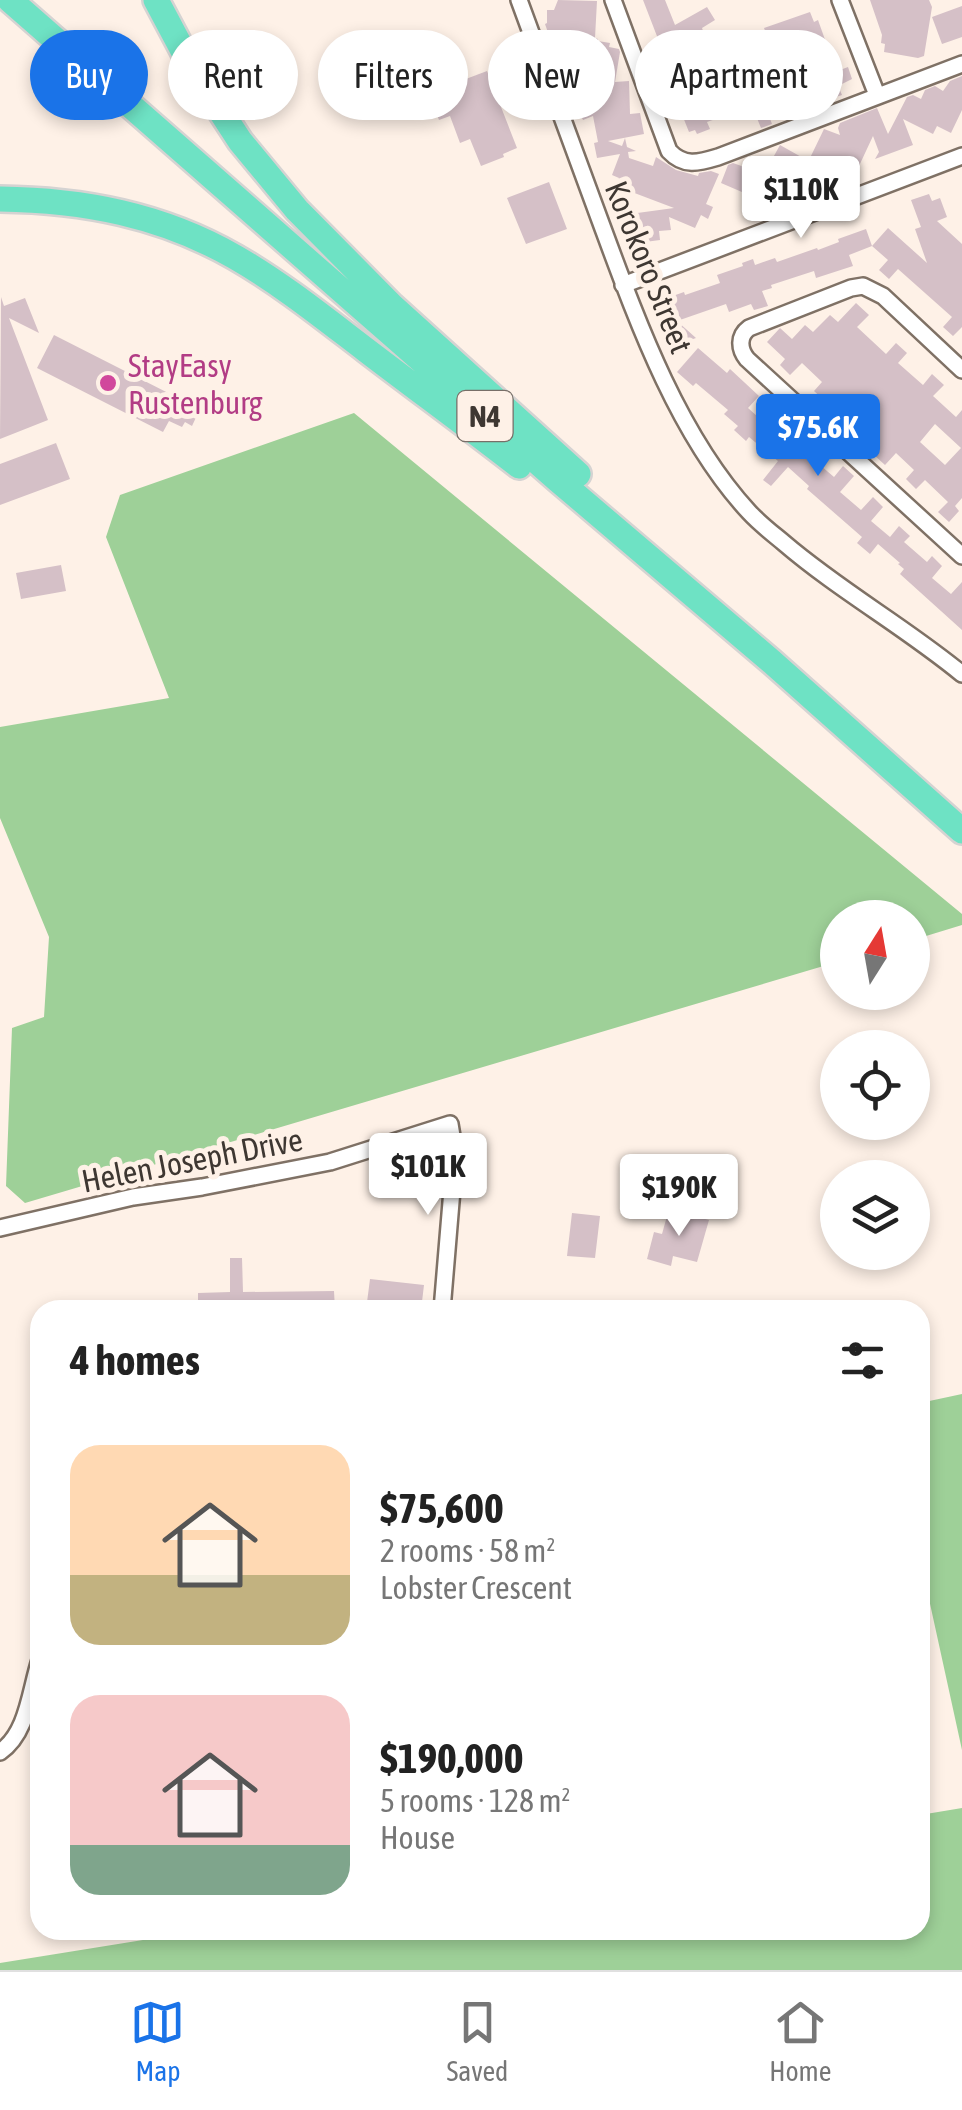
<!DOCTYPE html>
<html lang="en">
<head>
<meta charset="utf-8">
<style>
	:root { --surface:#fff; --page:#f2f2f2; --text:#222; --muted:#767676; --line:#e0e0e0; --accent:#1a73e8 }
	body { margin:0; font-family:"Asap Condensed",sans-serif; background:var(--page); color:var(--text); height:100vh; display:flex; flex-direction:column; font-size:38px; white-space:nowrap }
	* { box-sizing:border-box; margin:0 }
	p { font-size:32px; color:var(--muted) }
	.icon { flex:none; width:55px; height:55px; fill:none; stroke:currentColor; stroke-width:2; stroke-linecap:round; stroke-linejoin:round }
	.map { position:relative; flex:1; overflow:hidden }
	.sheet { position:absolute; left:30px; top:1300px; width:900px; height:640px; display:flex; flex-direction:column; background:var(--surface); border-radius:30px; box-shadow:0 5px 15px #0003 }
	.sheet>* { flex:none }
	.guide { position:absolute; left:30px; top:30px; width:902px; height:90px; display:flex; gap:20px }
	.needle { width:65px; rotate:11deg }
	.fabs { position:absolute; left:820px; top:900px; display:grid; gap:20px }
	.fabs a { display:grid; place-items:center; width:110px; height:110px; border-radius:50%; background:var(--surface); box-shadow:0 5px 15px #0003; font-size:50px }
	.price { position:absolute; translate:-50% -85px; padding:0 22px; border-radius:10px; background:#fff; color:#222; font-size:32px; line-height:65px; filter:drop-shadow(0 2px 5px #0008) }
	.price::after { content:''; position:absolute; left:50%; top:60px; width:30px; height:22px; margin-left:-15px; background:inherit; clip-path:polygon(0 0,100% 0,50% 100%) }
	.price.current { background:var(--accent); color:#fff }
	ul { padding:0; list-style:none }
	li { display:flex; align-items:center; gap:30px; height:250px; padding:0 40px }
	li span { display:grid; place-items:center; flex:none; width:280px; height:200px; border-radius:30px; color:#555 }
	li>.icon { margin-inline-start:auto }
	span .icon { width:120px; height:120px; fill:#fffc; stroke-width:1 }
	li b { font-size:42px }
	h2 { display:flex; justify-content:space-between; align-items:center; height:120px; padding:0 40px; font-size:42px }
	.tag { padding:0 35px; border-radius:45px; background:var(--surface); box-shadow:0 5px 15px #0003; font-size:35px; line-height:90px }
	.tag.current { background:var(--accent); color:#fff }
	.dock { display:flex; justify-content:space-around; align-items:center; height:140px; border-top:2px solid var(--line); background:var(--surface); font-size:28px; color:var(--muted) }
	.dock a { display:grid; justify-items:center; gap:5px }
	.dock .current { color:var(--accent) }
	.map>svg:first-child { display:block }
</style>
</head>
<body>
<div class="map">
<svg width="962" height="1970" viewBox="0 0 962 1970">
	<rect width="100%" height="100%" fill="#fef1e7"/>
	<path fill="#9ed098" d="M 354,413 L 962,914 L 962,925 L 913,940 L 912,918 L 838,918 L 837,962 L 25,1203 L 6,1186 L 12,1028 L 44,1017 L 49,937 L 0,818 L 0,727 L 169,698 L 106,537 L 120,495 Z
		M 962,1394 L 962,1750 L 920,1558 L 920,1403 Z
		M 962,1808 L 962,1970 L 0,1970 L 0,1963 L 205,1930 L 920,1930 L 920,1815 Z"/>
	<path fill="#d5c0c7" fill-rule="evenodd" d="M 558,0 L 597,1 L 595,38 L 598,39 L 598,41 L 610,43 L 609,47 L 619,49 L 620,52 L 615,82 L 629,81 L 630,114 L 640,113 L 644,134 L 608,141 L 622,146 L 625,138 L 627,147 L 636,151 L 628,152 L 629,158 L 653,166 L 656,157 L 676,170 L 698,176 L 699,173 L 711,171 L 719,174 L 706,204 L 713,207 L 708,219 L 701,215 L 695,228 L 669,217 L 671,230 L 659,231 L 660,240 L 645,242 L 644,233 L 629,235 L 627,222 L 631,221 L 630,214 L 674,208 L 616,186 L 619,178 L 612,175 L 620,154 L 597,158 L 594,143 L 598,142 L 593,116 L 583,120 L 578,109 L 581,108 L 580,88 L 586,88 L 585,83 L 600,82 L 600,61 L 572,56 L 577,31 L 551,41 L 545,24 L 547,23 L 547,10 L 554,10 Z
		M 643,0 L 665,0 L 675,25 L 707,7 L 715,20 L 702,28 L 710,50 L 714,49 L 719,61 L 705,67 L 715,90 L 767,71 L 765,59 L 775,57 L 764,28 L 810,12 L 814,22 L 818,20 L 833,62 L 836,61 L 840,70 L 848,67 L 852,79 L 838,86 L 842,95 L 827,100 L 826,98 L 795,104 L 794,98 L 764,103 L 772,124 L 761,128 L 752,106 L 707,122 L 710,129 L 697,134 L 695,130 L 689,132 L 667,77 L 672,75 Z
		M 870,0 L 929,0 L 932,7 L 924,56 L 918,58 L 884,52 L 885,44 L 881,43 L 882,35 Z
		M 962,6 L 962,37 L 942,44 L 932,17 Z
		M 487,71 L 517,148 L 503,154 L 504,157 L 481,166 L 470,139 L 460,143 L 450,116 L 439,120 L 434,107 L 426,110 L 421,96 Z
		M 962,76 L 962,110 L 951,133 L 937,126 L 933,134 L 903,119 L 913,145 L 875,159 L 879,152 L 873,136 L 859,166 L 847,160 L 842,172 L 810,158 L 824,129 L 840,135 L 838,128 L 840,123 L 877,108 L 888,134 L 907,97 L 913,95 L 921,99 L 925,90 L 935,86 L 943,91 L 950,81 Z
		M 780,145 L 812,163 L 803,181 L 791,175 L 787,182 L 776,177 L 765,202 L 721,183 L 728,165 L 733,163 L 764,174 Z
		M 549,182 L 567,229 L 526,244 L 507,198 Z
		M 929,194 L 932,201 L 940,198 L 947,217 L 937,221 L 962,244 L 962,327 L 953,336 L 943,327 L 952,317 L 898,269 L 889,279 L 879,270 L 888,260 L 872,246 L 849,255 L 853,266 L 816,278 L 814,271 L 771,285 L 772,288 L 762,291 L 768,306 L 754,310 L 751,304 L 729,312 L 726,304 L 677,321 L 696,338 L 667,348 L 662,334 L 665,333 L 654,301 L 660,307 L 669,304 L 667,298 L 684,292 L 685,295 L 720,283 L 717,275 L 743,266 L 742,263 L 753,259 L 755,265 L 775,258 L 777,262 L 817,248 L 818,250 L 839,242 L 838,239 L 866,229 L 872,246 L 888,228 L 927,263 L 915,229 L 921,227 L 911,200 Z
		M 1,297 L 4,306 L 25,298 L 39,333 L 9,318 L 48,420 L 0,439 Z
		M 856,303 L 869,315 L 857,327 L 886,354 L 896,343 L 907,353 L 898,363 L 923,385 L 932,374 L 944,385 L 933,396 L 956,417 L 962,410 L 962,498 L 955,506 L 959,511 L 949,522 L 938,512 L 948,502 L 925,480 L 916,489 L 906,479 L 914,470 L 896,453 L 885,465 L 874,455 L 879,450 L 814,391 L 822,382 L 802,363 L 790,375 L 780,365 L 785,359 L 767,342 L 780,328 L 792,339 L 805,325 L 813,332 L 830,315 L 838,322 ZM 935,424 L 961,448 L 945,465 L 920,442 Z
		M 54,335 L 180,399 L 179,401 L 199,411 L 192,426 L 185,422 L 182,427 L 169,421 L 163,432 L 37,368 Z
		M 698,348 L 727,373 L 730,369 L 759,396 L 748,408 L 766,424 L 776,412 L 788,422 L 781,430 L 803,449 L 810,442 L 821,451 L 814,460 L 834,477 L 843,466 L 854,476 L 840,492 L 861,510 L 873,497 L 883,507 L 871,521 L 890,537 L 899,526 L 910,536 L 904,542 L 927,562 L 932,556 L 942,566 L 932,578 L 951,594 L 962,582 L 962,630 L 900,574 L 904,569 L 898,564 L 900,563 L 878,544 L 870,554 L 857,543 L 862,537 L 807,489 L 809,486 L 788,467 L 771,486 L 763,480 L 778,461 L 749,437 L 746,441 L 734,430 L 738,426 L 724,414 L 728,410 L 696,383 L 693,386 L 677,372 Z
		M 56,443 L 70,479 L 0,505 L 0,464 Z
		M 61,565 L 66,591 L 21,599 L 16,573 Z
		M 669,1209 L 709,1220 L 697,1262 L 673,1256 L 671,1266 L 647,1259 L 654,1232 L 662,1234 Z
		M 572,1213 L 600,1216 L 595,1258 L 567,1256 Z
		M 230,1258 L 242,1258 L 243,1292 L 334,1291 L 335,1310 L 198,1310 L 198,1293 L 230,1292 Z
		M 370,1279 L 424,1285 L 421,1310 L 366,1310 Z"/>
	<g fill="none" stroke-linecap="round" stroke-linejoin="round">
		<g stroke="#7f7165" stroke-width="20">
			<path id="minor" d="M 519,0 C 545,72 572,143 598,215 C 635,315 676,433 749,512 C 760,524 772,533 784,543 C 840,591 905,627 962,674
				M 613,0 L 669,151 C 684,167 698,163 718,157 L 962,64
				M 840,0 L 877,95
				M 623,285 L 962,156
				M 962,370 L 883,296 L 863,286 L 851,288 L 749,328 C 738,336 739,349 747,359 L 962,556
				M 0,1228 L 133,1197 L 202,1187 L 330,1162 L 450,1124 L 455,1154 L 442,1310
				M 0,1752 C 28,1733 30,1690 40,1660"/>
		</g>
		<g stroke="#d5d3d2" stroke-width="30">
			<path id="trunk" d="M 10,0 L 558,480 L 772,662 L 962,831
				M 156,0 L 190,64 L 240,141 L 297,210 L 392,306 L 578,474
				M 0,199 C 83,200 162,215 235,257 C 282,284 324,318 366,350 C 417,389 469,427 519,466"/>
		</g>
		<use href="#minor" stroke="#fff" stroke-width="15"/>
		<use href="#trunk" stroke="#6ee2c4" stroke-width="25"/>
	</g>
	<circle fill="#d1479c" stroke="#fef1e7" stroke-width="4" cx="108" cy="383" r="10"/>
	<g text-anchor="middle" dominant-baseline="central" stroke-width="10" stroke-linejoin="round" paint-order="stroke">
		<rect fill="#fef1e7" stroke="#786f68" stroke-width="2.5" x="457.5" y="391" width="55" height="50" rx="8"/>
		<g font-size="30" font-weight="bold" fill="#3e3732">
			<text x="485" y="416">N4</text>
		</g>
		<g font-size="32" fill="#3e3732" stroke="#fef1e7">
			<text transform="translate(649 267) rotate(68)">Korokoro Street</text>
			<text transform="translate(192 1160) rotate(-11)">Helen Joseph Drive</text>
		</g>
		<g font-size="32" fill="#b23c85" stroke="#fef1e7" text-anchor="start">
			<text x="128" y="365">StayEasy<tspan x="128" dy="37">Rustenburg</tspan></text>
		</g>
	</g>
</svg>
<div class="fabs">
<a><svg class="needle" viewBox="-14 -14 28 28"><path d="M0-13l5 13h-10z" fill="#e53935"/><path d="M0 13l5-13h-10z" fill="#767676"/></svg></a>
<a><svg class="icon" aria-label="locate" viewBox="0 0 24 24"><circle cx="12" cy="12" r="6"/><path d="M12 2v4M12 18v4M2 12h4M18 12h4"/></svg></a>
<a><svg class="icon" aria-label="layers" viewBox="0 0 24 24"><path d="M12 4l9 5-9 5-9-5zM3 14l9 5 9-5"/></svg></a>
</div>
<b class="price" style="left:801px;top:241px">$110K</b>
<b class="price current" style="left:818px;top:479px">$75.6K</b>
<b class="price" style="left:428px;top:1218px">$101K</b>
<b class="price" style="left:679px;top:1239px">$190K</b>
<div class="guide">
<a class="tag current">Buy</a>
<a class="tag">Rent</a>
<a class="tag">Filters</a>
<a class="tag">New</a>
<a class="tag">Apartment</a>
</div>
<section class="sheet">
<h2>4 homes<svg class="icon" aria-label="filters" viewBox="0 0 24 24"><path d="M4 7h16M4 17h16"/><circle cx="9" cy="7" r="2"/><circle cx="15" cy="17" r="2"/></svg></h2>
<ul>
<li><span style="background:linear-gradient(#ffd9b3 65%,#c2b280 0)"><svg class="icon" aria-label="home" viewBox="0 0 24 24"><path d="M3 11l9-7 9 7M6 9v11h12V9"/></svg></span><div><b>$75,600</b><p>2 rooms · 58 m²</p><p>Lobster Crescent</p></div></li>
<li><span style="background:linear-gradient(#f6c9c9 75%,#7fa58c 0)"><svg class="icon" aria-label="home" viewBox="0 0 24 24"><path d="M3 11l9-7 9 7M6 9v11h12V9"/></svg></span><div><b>$190,000</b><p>5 rooms · 128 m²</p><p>House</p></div></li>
</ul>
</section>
</div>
<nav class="dock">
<a class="current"><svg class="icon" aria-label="map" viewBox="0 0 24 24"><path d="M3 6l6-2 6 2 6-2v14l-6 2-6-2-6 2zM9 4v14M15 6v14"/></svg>Map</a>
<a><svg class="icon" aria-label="saved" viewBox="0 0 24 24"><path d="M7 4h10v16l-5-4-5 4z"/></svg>Saved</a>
<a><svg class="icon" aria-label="home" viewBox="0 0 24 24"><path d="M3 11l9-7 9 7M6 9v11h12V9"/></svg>Home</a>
</nav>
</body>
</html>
